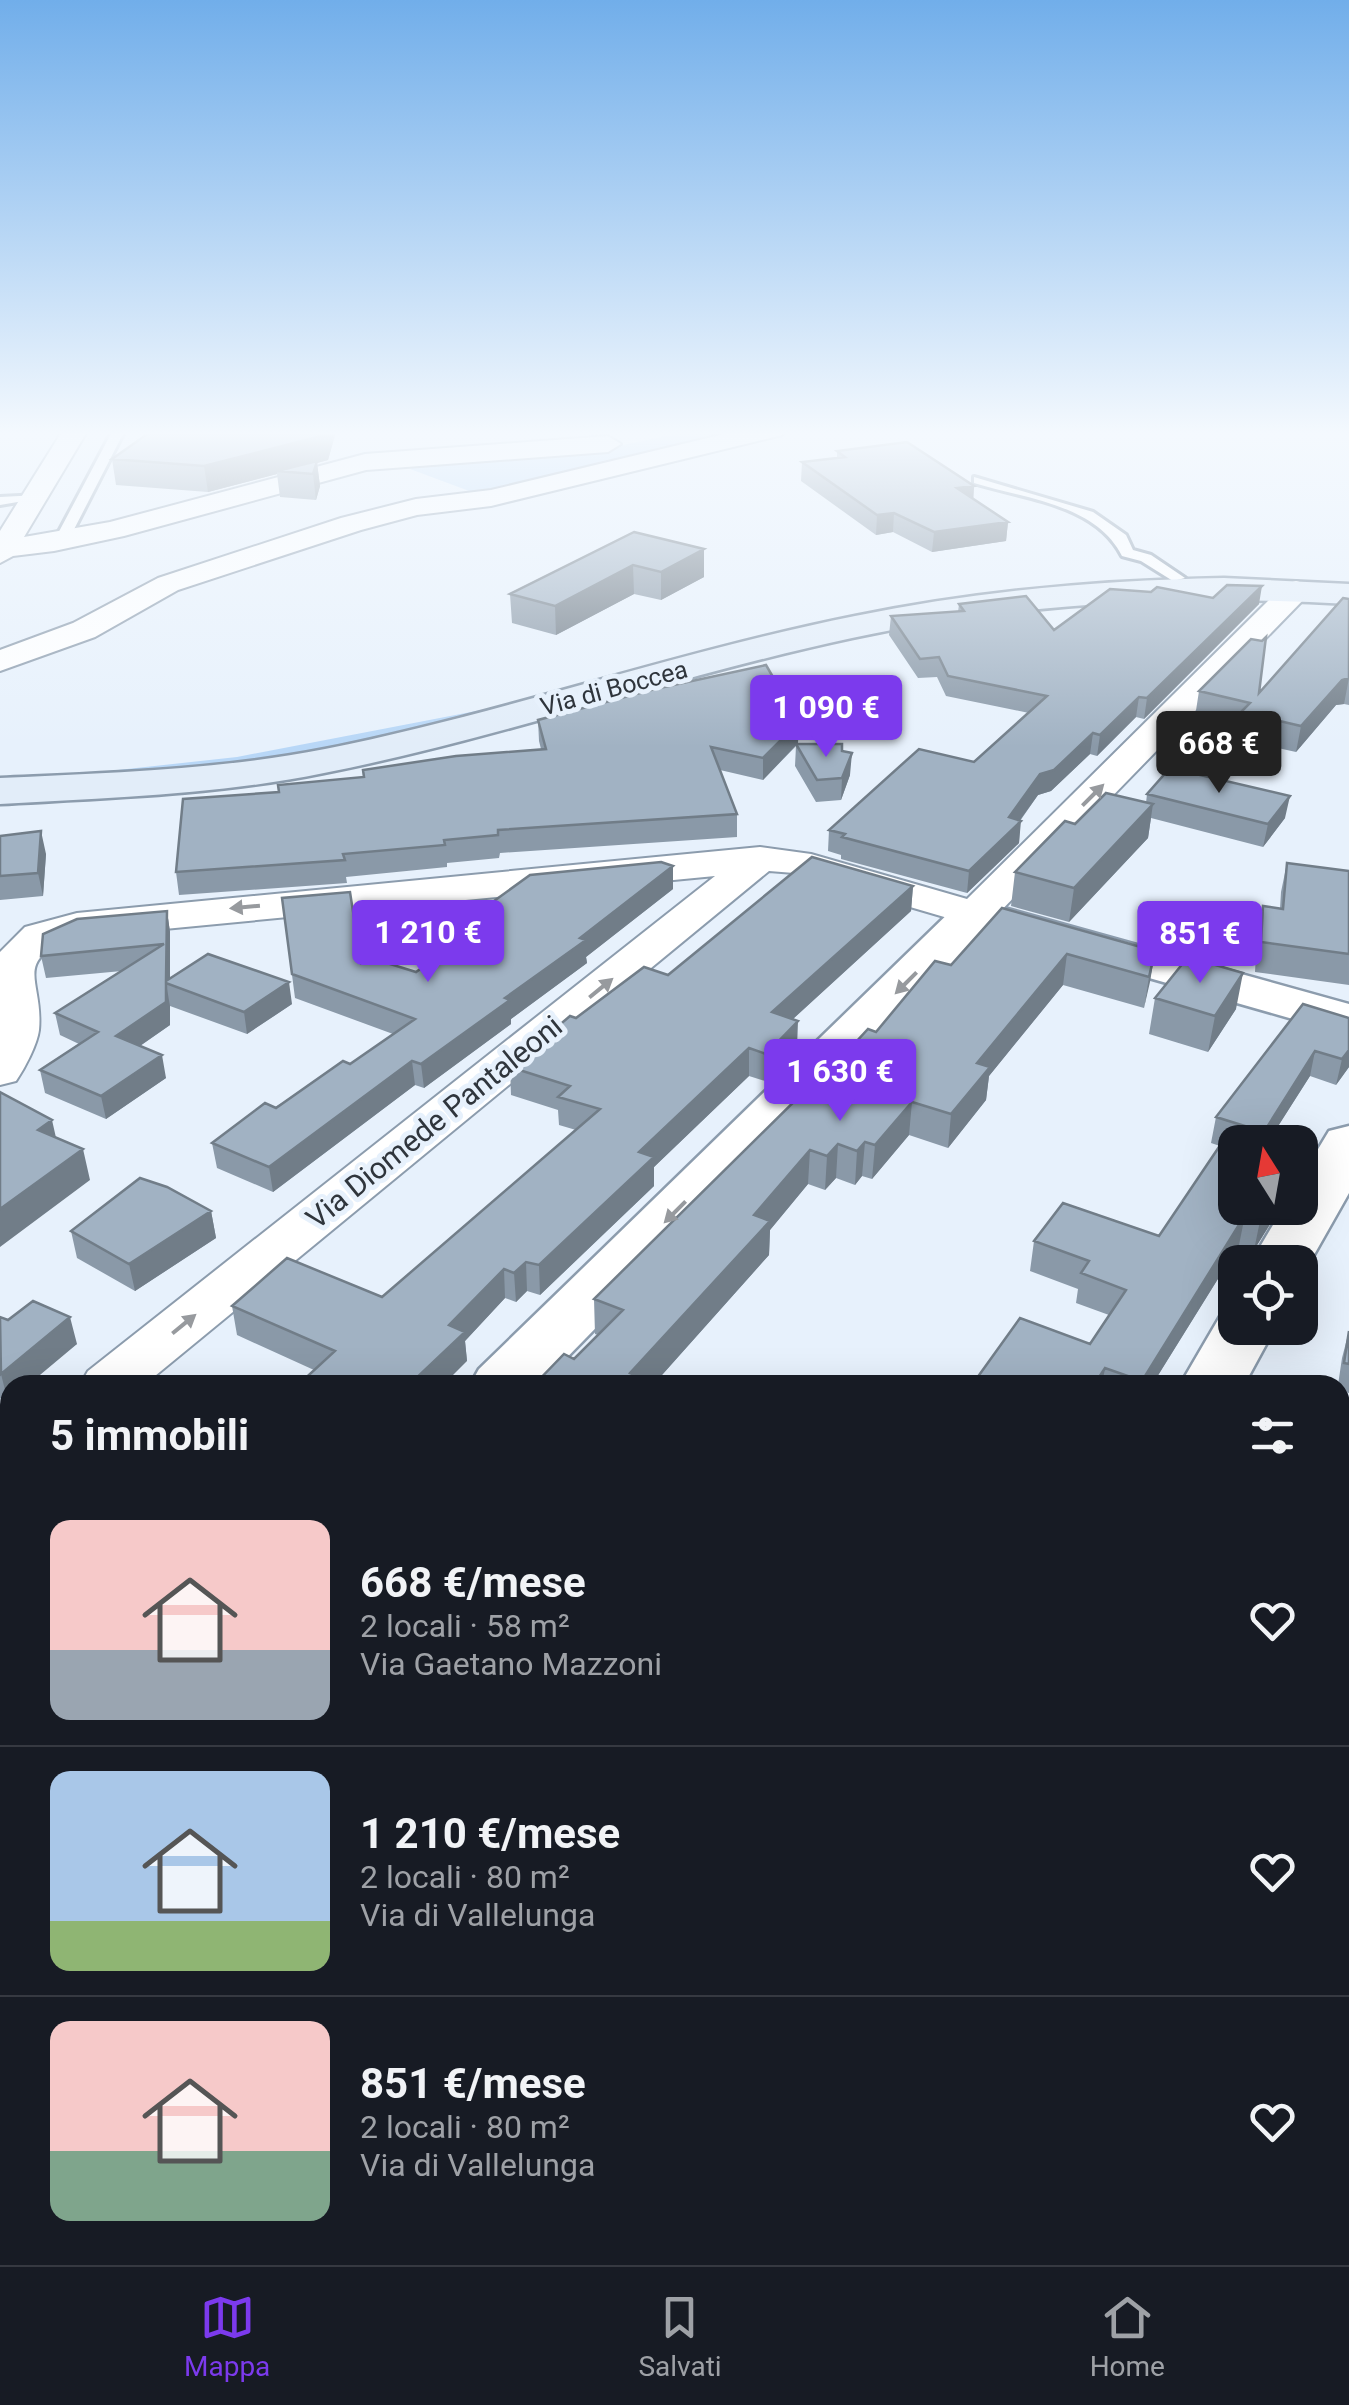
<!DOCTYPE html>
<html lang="it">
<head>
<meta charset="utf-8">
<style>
	:root { --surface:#171b24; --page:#242831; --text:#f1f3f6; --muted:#9ea1a6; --line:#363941; --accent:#7c3aed }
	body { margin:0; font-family:Roboto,sans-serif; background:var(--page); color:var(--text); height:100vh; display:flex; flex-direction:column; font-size:38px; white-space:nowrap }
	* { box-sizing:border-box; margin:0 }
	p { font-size:32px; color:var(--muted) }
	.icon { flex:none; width:55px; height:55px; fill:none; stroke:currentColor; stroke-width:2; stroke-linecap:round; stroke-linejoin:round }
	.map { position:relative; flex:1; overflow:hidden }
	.panel { position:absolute; left:0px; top:1375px; width:1350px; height:890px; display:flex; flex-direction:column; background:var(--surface); border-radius:30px 30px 0 0; box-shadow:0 10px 40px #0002 }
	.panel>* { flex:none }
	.needle { width:65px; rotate:349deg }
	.fabs { position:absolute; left:1218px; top:1125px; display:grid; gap:20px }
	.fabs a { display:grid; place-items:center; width:100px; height:100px; border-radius:20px; background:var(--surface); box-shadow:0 10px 40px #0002; font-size:50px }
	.price { position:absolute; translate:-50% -85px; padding:0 22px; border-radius:10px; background:var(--accent); color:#fff; font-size:32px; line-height:65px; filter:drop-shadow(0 2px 5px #0008) }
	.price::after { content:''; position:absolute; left:50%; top:60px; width:30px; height:22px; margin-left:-15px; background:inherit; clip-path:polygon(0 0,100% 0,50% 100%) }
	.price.current { background:#222; color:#fff }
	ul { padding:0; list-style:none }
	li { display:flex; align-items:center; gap:30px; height:250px; padding:0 50px }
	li+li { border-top:2px solid var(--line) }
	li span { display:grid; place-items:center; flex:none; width:280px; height:200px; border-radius:20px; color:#555 }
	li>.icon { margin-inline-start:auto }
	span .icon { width:120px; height:120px; fill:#fffc; stroke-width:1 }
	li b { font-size:42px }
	h2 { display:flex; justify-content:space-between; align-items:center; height:120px; padding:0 50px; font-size:42px }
	.tab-bar { display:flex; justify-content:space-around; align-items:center; height:140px; border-top:2px solid var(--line); background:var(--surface); font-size:28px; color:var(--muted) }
	.tab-bar a { display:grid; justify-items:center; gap:5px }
	.tab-bar .current { color:var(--accent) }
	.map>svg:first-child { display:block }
</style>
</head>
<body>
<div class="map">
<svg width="1349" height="2265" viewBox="0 0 1349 2265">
	<rect width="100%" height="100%" fill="#e7f1fc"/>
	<path fill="#b8d7f7" d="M 696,430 L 744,430 L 480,495 L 410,469 L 416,465 L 613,447 Z
		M 549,697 L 348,749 L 221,768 L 63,776 L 237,757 Z"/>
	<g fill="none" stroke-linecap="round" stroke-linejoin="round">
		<g stroke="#8c9cad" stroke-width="6">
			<path id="service" d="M 113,430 L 125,430 L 68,541 L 56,544 L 54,541 Z
				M 974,477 L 1093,512 L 1126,535 L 1133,550 L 1151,555 L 1185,578 L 1173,581 L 1141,561 L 1122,556 C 1096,504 1025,499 974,483 Z
				M 39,495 L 41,498 L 0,505 L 0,497 Z"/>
		</g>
		<g stroke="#8c9cad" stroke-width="4">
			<path id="minor" d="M 63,430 L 88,430 L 24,537 L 110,522 L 365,454 L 608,436 L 621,444 L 608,452 L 366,470 L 124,536 L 54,551 L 13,556 L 0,563 L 0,531 Z
				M 741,430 L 785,430 L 782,435 L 491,506 L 417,515 L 361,530 L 178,590 L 95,637 L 0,671 L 0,650 L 73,623 L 158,578 L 341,518 L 416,499 L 491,490 Z
				M 1296,581 L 1307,584 L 1311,590 L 1307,596 L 989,923 L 975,926 L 794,873 L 769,871 L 144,1385 L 80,1385 L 88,1371 L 715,876 L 81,937 C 8,959 44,979 39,1030 C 37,1045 25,1068 16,1081 L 0,1085 L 0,952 L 25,927 L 77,913 L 760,847 L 811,854 L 967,899 L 1285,584 Z
				M 1340,1421 L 1349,1423 L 1349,1465 L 1340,1463 Z
				M 0,1429 L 10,1432 L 10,1476 L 0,1473 Z
				M 1340,2109 L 1349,2113 L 1349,2194 L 1340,2191 Z"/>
		</g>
		<g stroke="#8c9cad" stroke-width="5">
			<path id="tertiary" d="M 975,900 L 1349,1004 L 1349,1035 L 984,931 L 540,1385 L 470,1385 L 479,1369 L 958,904 Z
				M 1349,1126 L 1349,1193 L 1302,1276 L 1300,1262 L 1251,1262 L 1283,1208 L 1300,1208 L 1300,1179 L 1329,1131 Z
				M 1235,1310 L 1235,1328 L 1275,1328 L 1244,1385 L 1180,1385 L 1222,1313 Z
				M 10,1835 L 10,1914 L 0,1918 L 0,1839 Z
				M 651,2255 L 751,2255 L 747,2265 L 647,2265 Z"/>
		</g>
		<g stroke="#8c9cad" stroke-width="5">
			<path id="secondary" d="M 1224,578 L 1349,584 L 1349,604 C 1182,594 1016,603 852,638 C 674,676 502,738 324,773 C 217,795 108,798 0,804 L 0,778 C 108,773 218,770 325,749 C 504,713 676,652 855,616 C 977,591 1100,580 1224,578 Z"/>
		</g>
		<use href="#service" fill="#fff" fill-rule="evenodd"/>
		<use href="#minor" fill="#fff" fill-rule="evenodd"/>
		<use href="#tertiary" fill="#fff" fill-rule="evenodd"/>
		<use href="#secondary" fill="#e2edf9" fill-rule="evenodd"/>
	</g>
	<path fill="#8a99a8" d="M 153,430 L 335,430 L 335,435 L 328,460 L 317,463 L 320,486 L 316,500 L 280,497 L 277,474 L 208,492 L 116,485 L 112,459 Z
		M 837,451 L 974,486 L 973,499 L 1008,522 L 1006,541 L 932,552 L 893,532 L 876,535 L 801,481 L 802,462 L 837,458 Z
		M 704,549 L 704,577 L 661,600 L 634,594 L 556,635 L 512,623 L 510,594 Z
		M 1213,598 L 1259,604 L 1144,719 L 1136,717 L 1097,756 L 1090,754 L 1051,791 L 1038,795 L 1020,821 L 1019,843 L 967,893 L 841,859 L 841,855 L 828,851 L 829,830 L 974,762 L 1029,713 L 946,696 L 937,677 L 918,678 L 889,635 L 891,616 L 958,612 L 959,604 L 1054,630 Z
		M 1349,599 L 1349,705 L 1344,704 L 1336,705 L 1296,752 L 1237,739 L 1239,727 L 1195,717 L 1199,691 L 1259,693 Z
		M 538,720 L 799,722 L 797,744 L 842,751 L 850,775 L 841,800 L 816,802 L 795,766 L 796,746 L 763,780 L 720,770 L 737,814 L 737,837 L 500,853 L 499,858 L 447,863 L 447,867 L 346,877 L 347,883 L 179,895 L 176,872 L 279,792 L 363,777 L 363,770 L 541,749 L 539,741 Z
		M 1147,794 L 1285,818 L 1263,847 L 1151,818 L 1148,838 L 1069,922 L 1011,906 L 1015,872 L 1075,824 L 1146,803 Z
		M 0,836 L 46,854 L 43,896 L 0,900 Z
		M 1287,863 L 1349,871 L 1349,985 L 1255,972 L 1257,936 L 1263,906 L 1280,909 L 1281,892 Z
		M 913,886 L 911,911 L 793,1019 L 797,1048 L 765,1081 L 749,1076 L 654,1167 L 654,1186 L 540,1295 L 527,1291 L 516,1302 L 505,1298 L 465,1341 L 467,1361 L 314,1370 L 237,1335 L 232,1306 L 382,1297 L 576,1130 L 559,1125 L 558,1110 L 511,1095 L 510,1067 L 576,1018 L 668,975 Z
		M 673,889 L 586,957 L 587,963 L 511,1019 L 511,1024 L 424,1088 L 415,1085 L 273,1192 L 217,1168 L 212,1143 L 350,1064 L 393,1034 L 295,998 L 282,898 L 361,963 L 416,972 L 470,934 L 469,919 Z
		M 1002,908 L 1155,951 L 1144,1008 L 1063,985 L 989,1076 L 986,1100 L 948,1148 L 909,1135 L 872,1179 L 862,1176 L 855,1185 L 836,1178 L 825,1190 L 808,1184 L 770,1230 L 769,1255 L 654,1384 L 574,1359 L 598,1335 L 595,1334 L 594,1299 L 817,1084 L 951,965 Z
		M 167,911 L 170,932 L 170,979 L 292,1004 L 247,1034 L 170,1006 L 170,1025 L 140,1046 L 166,1078 L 106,1119 L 45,1093 L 40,1070 L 79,1044 L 60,1035 L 55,1013 L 122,971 L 46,978 L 41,956 Z
		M 1155,998 L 1236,1009 L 1208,1052 L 1149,1034 Z
		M 1349,1018 L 1349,1067 L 1336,1085 L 1310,1076 L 1268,1142 L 1235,1142 L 1235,1208 L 1280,1208 L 1254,1250 L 1239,1245 L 1152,1385 L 976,1385 L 977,1378 L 1090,1344 L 1109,1315 L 1076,1303 L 1078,1289 L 1030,1271 L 1034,1241 L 1159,1236 L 1220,1146 L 1211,1143 L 1216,1117 Z
		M 211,1211 L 216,1238 L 135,1291 L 77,1258 L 71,1231 Z
		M 0,1317 L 77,1344 L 10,1385 L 10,1400 L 8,1402 L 0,1398 Z
		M 1349,1331 L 1349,1393 L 1340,1391 L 1340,1385 L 1338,1385 L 1342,1358 Z
		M 1340,1450 L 1349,1451 L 1349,1526 L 1340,1524 Z
		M 1340,1528 L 1349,1532 L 1349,2096 L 1340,2092 Z
		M 0,1937 L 10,1944 L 10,2129 L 0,2122 Z
		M 115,2255 L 249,2255 L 241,2265 L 126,2265 L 116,2258 Z
		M 848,2255 L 1273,2255 L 1278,2265 L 852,2265 Z"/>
	<path fill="#717d88" d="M 327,430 L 335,430 L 335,435 L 328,460 L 317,463 L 320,486 L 316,500 L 313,474 L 277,471 L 277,474 L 208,492 L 204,466 Z
		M 974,486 L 973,505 L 957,488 Z
		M 894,513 L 893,532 L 876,535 L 877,515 Z
		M 1008,522 L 1006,541 L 932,552 L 934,532 Z
		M 704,549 L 704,577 L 661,600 L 661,572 Z
		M 633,565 L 634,594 L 556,635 L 555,606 Z
		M 1262,586 L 1259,604 L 1144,719 L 1147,698 Z
		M 1349,678 L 1344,704 L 1336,705 L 1296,752 L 1301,726 L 1342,680 Z
		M 1139,697 L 1136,717 L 1097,756 L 1100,735 Z
		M 799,722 L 798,743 L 763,780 L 763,758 Z
		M 1093,733 L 1090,754 L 1051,791 L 1038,795 L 1015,827 L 1021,821 L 1019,843 L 967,893 L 969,871 L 1040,774 Z
		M 852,753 L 850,775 L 841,800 L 842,778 Z
		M 1290,796 L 1285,818 L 1263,847 L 1268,824 Z
		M 1153,804 L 1148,838 L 1069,922 L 1074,888 Z
		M 41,831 L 46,854 L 43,896 L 38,873 Z
		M 673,866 L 673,889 L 586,957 L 587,963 L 511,1019 L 511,1024 L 424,1088 L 421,1064 Z
		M 913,886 L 911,911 L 771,1039 L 772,1012 Z
		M 167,911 L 170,932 L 170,985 L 167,984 Z
		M 1155,951 L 1150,982 L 1144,1008 L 1149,977 Z
		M 1067,954 L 1063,985 L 989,1076 L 986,1100 L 948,1148 L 951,1114 L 977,1063 Z
		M 1243,973 L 1236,1009 L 1208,1052 L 1215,1016 Z
		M 289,982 L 292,1004 L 247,1034 L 244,1012 Z
		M 166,983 L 170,1006 L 170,1025 L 121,1059 L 116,1036 Z
		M 798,1021 L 797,1048 L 765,1081 L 766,1054 Z
		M 749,1048 L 749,1076 L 654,1167 L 654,1186 L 540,1295 L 539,1265 L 639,1152 Z
		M 1349,1050 L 1349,1067 L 1336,1085 L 1342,1059 Z
		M 1315,1051 L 1310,1076 L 1268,1142 L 1262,1142 L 1264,1132 Z
		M 162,1055 L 166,1078 L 106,1119 L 101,1096 Z
		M 412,1061 L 415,1085 L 273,1192 L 269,1167 Z
		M 912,1102 L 909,1135 L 872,1179 L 875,1145 Z
		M 52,1120 L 59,1151 L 38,1130 Z
		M 865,1142 L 862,1176 L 855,1185 L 857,1151 Z
		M 838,1144 L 836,1178 L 825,1190 L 827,1156 Z
		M 83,1149 L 90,1180 L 0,1247 L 0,1209 Z
		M 810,1150 L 808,1184 L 770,1230 L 769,1255 L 653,1385 L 630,1373 L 754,1215 Z
		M 1268,1208 L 1280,1208 L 1254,1250 L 1260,1221 Z
		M 211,1211 L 216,1238 L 135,1291 L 129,1264 Z
		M 1245,1215 L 1239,1245 L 1152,1385 L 1141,1385 L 1142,1381 Z
		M 526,1262 L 527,1291 L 516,1302 L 514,1273 Z
		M 504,1269 L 505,1298 L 465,1341 L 467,1361 L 443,1385 L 409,1385 L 449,1325 Z
		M 70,1317 L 77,1344 L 28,1385 L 10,1385 L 10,1400 L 8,1402 L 1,1374 Z
		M 1105,1368 L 1102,1385 L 1094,1385 Z
		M 10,1579 L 10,1615 L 0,1624 L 0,1588 Z
		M 10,1757 L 10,1795 L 0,1806 L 0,1768 Z
		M 221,2255 L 249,2255 L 241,2265 L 214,2265 Z
		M 1117,2255 L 1141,2255 L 1139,2265 L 1091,2265 Z"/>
	<path fill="#a1b2c3" stroke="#717d88" stroke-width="2.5" d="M 153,430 L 327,430 L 325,435 L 204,466 L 112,459 Z
		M 907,442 L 974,486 L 957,488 L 1008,522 L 934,532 L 894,513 L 877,515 L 802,462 L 845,457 L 837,451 Z
		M 317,461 L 313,474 L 277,471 Z
		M 634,532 L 704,549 L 661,572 L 633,565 L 555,606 L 510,594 Z
		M 1227,585 L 1262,586 L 1147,698 L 1139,697 L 1100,735 L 1093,733 L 1054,770 L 1040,774 L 1009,817 L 1021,821 L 969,871 L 842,837 L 845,834 L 829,830 L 919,749 L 974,762 L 1047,696 L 948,676 L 939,657 L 920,659 L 891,616 L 964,611 L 959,604 L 1026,596 L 1054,630 L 1110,589 L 1151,592 L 1157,587 L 1213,598 Z
		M 1343,598 L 1349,599 L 1349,678 L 1342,680 L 1301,726 L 1241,712 L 1250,703 L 1199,691 L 1251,639 L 1262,641 L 1266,637 L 1259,693 Z
		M 766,665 L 799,722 L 763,758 L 711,747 L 737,814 L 498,830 L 498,835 L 444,840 L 445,845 L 343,854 L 345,860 L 176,872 L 183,799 L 279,792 L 278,785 L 364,777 L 363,770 L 456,756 L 546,749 L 538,720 L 655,689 Z
		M 796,744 L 842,744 L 842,751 L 852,753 L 842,778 L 817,780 Z
		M 1170,768 L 1290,796 L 1268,824 L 1147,794 Z
		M 1106,793 L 1153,804 L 1074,888 L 1015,872 L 1065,821 L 1075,824 Z
		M 41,831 L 38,873 L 0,876 L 0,836 Z
		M 812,857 L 913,886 L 772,1012 L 798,1021 L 766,1054 L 749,1048 L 639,1152 L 654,1157 L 539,1265 L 526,1262 L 514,1273 L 504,1269 L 449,1325 L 465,1332 L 409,1385 L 298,1385 L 335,1351 L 232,1306 L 287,1258 L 382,1297 L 600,1109 L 558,1097 L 570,1086 L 510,1067 L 570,1016 L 576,1018 L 644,967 L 668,975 Z
		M 661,862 L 673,866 L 580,938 L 586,940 L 505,998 L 510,1000 L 421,1064 L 412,1061 L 269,1167 L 212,1143 L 265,1103 L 276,1108 L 343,1061 L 350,1064 L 415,1019 L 292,974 L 282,898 L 350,892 L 361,963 L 371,958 L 416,972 L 485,923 L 469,919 L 530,875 Z
		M 1287,863 L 1349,871 L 1349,954 L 1261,942 L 1263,906 L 1283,909 Z
		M 1002,908 L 1155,951 L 1149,977 L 1067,954 L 977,1063 L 990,1067 L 951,1114 L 912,1102 L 875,1145 L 865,1142 L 857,1151 L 838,1144 L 827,1156 L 810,1150 L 754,1215 L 770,1221 L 630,1373 L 656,1385 L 534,1385 L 564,1354 L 574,1359 L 623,1310 L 594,1299 L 813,1083 L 817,1084 L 868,1029 L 876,1032 L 935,961 L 951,965 Z
		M 167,911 L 166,981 L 208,954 L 289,982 L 244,1012 L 166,983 L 166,1002 L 116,1036 L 162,1055 L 101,1096 L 40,1070 L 98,1032 L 55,1013 L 164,944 L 41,956 L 43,934 L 77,919 Z
		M 1188,957 L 1243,973 L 1215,1016 L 1155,998 Z
		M 1303,1004 L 1349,1018 L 1349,1050 L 1342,1059 L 1315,1051 L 1264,1132 L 1216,1117 Z
		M 0,1092 L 52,1120 L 38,1130 L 83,1149 L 0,1209 Z
		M 1223,1141 L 1235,1144 L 1235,1208 L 1268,1208 L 1260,1221 L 1245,1215 L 1142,1381 L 1105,1368 L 1094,1385 L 994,1385 L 977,1378 L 1020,1318 L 1090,1344 L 1126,1290 L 1081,1273 L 1089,1261 L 1034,1241 L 1063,1203 L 1159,1236 Z
		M 140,1178 L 167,1187 L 211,1211 L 129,1264 L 71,1231 Z
		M 33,1301 L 70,1317 L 1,1374 L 0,1317 L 8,1320 Z
		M 1349,1331 L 1349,1364 L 1344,1363 Z
		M 216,1379 L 229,1385 L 209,1385 Z
		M 1340,1450 L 1349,1451 L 1349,1496 L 1340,1495 Z
		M 10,1489 L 10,1579 L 0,1588 L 0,1498 Z
		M 1340,1528 L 1349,1532 L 1349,2053 L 1340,2048 Z
		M 0,1727 L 10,1732 L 10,1757 L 0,1768 Z
		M 0,1937 L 10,1944 L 10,2098 L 0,2092 Z
		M 142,2255 L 221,2255 L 214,2265 L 156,2265 Z
		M 868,2255 L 1117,2255 L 1091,2265 L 872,2265 Z
		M 1150,2255 L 1273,2255 L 1278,2265 L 1155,2265 Z"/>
	<defs><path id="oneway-solid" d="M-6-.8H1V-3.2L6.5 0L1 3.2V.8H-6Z" transform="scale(2.5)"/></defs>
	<g fill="#979a9e">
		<use href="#oneway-solid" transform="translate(1093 795) rotate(-45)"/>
		<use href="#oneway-solid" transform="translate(245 907) rotate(175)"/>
		<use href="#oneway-solid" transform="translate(906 983) rotate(135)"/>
		<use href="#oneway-solid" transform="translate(601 988) rotate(-39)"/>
		<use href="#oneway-solid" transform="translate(675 1212) rotate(135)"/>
		<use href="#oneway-solid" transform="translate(184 1324) rotate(-39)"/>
	</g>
	<linearGradient id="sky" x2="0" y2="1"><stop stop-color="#71aeea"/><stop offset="0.58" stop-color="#f4f9fe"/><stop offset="1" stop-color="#f4f9fe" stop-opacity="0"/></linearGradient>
	<rect width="1349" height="747" fill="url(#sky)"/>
	<g text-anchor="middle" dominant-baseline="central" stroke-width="10" stroke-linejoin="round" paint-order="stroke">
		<g font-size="25" fill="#2f353c" stroke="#e7f1fc">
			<text transform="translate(614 688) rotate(-15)">Via di Boccea</text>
		</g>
		<g font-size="30" fill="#2f353c" stroke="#e7f1fc">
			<text transform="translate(434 1122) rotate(-39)">Via Diomede Pantaleoni</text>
		</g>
	</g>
</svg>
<div class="fabs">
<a><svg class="needle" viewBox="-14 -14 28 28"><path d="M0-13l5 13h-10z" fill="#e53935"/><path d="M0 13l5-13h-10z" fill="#9ea1a6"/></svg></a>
<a><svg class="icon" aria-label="locate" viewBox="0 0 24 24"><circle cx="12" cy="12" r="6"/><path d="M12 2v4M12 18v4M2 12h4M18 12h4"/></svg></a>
</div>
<b class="price" style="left:826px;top:760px">1 090 €</b>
<b class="price current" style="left:1219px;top:796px">668 €</b>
<b class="price" style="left:428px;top:985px">1 210 €</b>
<b class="price" style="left:1200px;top:986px">851 €</b>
<b class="price" style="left:840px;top:1124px">1 630 €</b>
<section class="panel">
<h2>5 immobili<svg class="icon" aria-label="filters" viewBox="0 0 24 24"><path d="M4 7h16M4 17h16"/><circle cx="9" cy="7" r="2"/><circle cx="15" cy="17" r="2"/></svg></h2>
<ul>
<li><span style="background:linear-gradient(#f6c9c9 65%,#9aa5b1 0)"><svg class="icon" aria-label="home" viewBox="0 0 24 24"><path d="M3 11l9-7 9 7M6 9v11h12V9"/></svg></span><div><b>668 €/mese</b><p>2 locali · 58 m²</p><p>Via Gaetano Mazzoni</p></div><svg class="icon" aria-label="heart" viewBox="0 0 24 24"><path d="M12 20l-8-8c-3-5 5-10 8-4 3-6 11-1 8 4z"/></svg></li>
<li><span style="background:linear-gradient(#a9c7e8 75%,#8fb573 0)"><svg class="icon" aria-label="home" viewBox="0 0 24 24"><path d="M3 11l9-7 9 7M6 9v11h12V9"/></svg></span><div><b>1 210 €/mese</b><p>2 locali · 80 m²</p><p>Via di Vallelunga</p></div><svg class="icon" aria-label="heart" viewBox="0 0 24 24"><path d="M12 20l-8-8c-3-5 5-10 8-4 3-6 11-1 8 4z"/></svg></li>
<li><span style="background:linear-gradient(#f6c9c9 65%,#7fa58c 0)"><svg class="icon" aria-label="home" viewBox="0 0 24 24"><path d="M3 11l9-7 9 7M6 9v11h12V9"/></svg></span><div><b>851 €/mese</b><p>2 locali · 80 m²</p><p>Via di Vallelunga</p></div><svg class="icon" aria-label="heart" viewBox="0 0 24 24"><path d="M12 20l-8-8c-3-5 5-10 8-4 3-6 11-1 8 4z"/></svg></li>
</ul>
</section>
</div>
<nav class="tab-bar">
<a class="current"><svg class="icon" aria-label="map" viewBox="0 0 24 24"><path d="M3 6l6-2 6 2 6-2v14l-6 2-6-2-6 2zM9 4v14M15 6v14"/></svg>Mappa</a>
<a><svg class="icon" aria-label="saved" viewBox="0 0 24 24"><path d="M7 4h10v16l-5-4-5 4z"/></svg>Salvati</a>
<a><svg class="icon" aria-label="home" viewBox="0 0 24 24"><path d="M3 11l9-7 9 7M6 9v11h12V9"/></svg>Home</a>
</nav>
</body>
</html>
